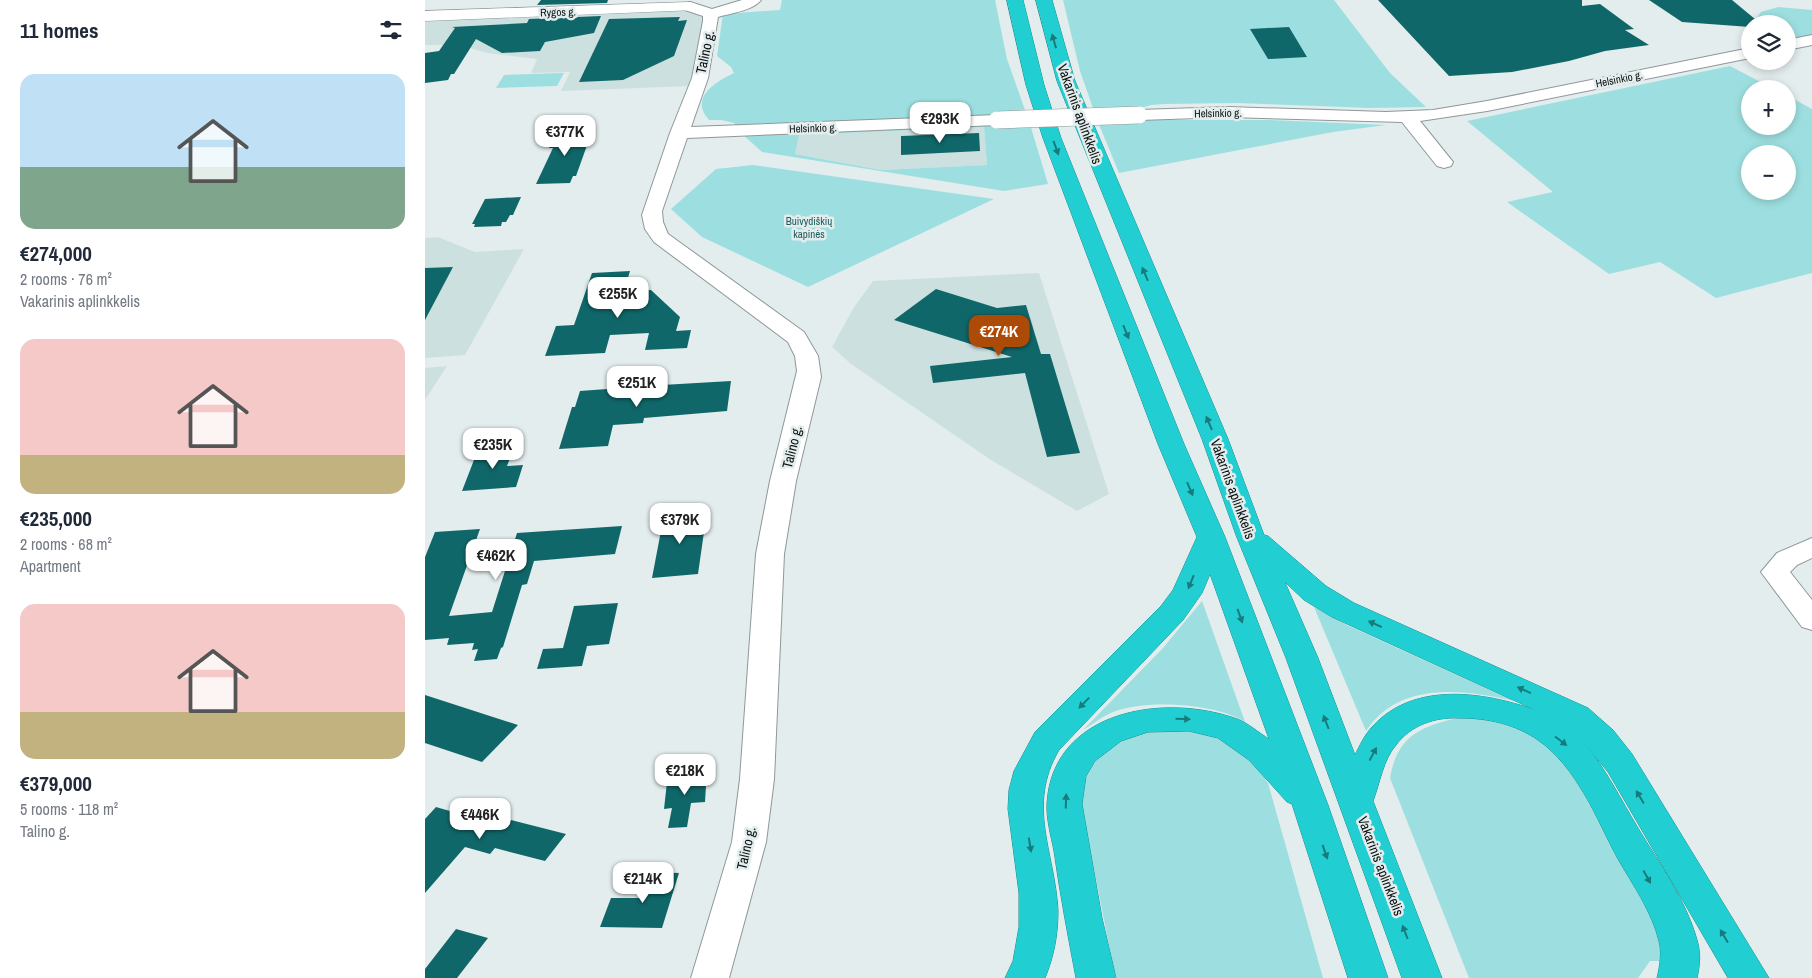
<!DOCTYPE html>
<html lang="en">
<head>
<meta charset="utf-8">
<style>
	:root { --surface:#fff; --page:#f6f6f7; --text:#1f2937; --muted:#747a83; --accent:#ac4a08 }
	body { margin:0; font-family:"Archivo Narrow",sans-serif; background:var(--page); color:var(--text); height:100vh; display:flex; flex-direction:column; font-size:19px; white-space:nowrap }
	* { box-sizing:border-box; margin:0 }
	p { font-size:16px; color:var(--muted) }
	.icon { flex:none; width:28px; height:28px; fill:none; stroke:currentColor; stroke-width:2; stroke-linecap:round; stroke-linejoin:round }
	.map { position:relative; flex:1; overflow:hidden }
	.drawer { display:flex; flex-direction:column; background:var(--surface); width:425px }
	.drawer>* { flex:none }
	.buttons { position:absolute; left:1316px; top:15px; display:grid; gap:10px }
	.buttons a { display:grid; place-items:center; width:55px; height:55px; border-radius:50%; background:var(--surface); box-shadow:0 2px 8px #0003; font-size:25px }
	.price { position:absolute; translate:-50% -42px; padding:0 11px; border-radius:10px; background:#fff; color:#222; font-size:16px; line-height:32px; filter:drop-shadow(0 1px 2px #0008) }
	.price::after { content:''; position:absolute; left:50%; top:30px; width:15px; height:11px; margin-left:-8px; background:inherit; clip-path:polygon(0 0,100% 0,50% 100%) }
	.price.active { background:var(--accent); color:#fff }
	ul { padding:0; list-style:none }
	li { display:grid; align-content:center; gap:10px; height:265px; padding:0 20px }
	li span { display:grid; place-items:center; height:155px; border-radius:15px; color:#555 }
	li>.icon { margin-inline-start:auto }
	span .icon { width:90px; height:90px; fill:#fffc; stroke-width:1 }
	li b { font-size:21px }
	h2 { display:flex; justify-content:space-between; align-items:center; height:60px; padding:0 20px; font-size:21px }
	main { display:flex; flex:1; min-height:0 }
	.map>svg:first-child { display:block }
</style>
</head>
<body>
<main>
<section class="drawer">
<h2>11 homes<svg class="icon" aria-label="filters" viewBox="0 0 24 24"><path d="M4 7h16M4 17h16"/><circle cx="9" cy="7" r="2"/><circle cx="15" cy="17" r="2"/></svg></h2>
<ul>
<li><span style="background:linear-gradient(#bfe0f5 60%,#7fa58c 0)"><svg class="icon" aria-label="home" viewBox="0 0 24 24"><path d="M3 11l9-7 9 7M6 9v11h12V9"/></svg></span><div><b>€274,000</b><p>2 rooms · 76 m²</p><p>Vakarinis aplinkkelis</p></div></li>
<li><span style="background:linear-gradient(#f6c9c9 75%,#c2b280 0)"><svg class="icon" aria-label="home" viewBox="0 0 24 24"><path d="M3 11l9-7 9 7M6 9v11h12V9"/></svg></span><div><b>€235,000</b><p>2 rooms · 68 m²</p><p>Apartment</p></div></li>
<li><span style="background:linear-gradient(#f6c9c9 70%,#c2b280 0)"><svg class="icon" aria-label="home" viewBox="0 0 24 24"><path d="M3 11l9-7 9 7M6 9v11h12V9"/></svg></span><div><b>€379,000</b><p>5 rooms · 118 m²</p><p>Talino g.</p></div></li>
</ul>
</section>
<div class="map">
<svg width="1387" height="978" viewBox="0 0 1387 978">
	<rect width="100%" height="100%" fill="#e3eded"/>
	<path fill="#cde0e0" d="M 253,9 L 270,11 L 281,18 L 267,86 L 136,91 L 145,72 L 106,73 L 112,59 L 62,53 L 35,45 L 0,45 L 0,19 Z
		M 559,127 L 562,165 L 456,170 L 370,154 L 373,135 Z
		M 13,237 L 50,252 L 99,249 L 40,355 L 0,358 L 0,238 Z
		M 614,273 L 684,494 L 652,511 L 566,460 L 426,364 L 407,347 L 429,307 L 448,281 Z
		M 22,366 L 0,400 L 0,368 Z"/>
	<path fill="#9ddfe0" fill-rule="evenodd" d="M 357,0 L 570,0 L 582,59 L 605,124 L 623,184 L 579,191 L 337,152 L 316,133 L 309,123 L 296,120 L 284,120 C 264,98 290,82 309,73 L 306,67 L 292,56 L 298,14 L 355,10 ZM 559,127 L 562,165 L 456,170 L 370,154 L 374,135 Z
		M 638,0 L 909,0 L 965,73 L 1001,107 L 946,108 L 810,103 L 740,104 L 726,105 L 713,109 L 669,111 L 655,71 Z
		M 1353,7 L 1387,10 L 1387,36 L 1363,42 L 1362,24 L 1331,24 L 1330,20 L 1336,12 Z
		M 1305,66 L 1349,89 L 1325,89 L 1325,126 L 1362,126 L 1363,96 L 1387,109 L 1387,273 L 1291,298 L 1235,262 L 1184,274 L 1082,202 L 1128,192 L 1042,121 ZM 1325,154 L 1362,154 L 1362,191 L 1325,191 Z
		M 139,73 L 132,86 L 71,88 L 79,75 Z
		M 716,120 L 844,120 L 961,125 L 908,132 L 694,173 L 673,122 Z
		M 328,165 L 569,199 L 383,287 L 277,237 L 246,209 L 291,169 Z
		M 777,601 L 820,722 C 791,703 720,699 688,712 C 678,716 668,724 658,730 L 738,648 Z
		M 889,607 L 922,625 L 1089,701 C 1038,689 974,681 941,731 Z
		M 1032,718 L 1059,718 L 1084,724 L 1109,736 L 1128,749 L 1154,786 L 1232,928 L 1238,961 L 1225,961 L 1213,978 L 1044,978 L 965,778 C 972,737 994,727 1032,718 Z
		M 737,729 C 786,730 816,741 843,783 L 898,978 L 692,978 L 688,965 L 654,794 C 670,749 692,737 737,729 Z"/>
	<path fill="#106769" d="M 116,0 L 183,0 L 182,3 L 112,5 Z
		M 953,0 L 1157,0 L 1157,6 L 1175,4 L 1209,29 L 1200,30 L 1224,45 L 1180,51 L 1144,61 L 1087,72 L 1024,76 Z
		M 1224,0 L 1307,0 L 1336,24 L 1325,24 L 1325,27 L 1257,22 Z
		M 176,16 L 169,33 L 120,42 L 115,51 L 77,53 L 51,39 L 29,74 L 26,74 L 23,80 L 0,83 L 0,53 L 14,51 L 30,28 L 27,27 L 102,23 L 104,19 Z
		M 255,17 L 253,21 L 262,20 L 249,56 L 198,80 L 154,82 L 184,19 Z
		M 864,27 L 882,57 L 843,59 L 825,29 Z
		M 153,130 L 165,131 L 162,137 L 165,137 L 151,176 L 148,176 L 145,183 L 111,184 L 128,148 L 124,148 L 132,131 Z
		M 554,133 L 555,151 L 476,155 L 476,136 Z
		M 96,197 L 88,215 L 85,215 L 81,222 L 77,222 L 76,226 L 49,227 L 50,224 L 47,224 L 60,199 Z
		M 28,267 L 0,320 L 0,268 Z
		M 205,271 L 199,291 L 226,290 L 255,317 L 251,331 L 266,330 L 262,348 L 220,350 L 224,333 L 185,335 L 180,353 L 120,356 L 131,326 L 149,325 L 167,273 Z
		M 511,289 L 572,308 L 601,305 L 616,354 L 625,354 L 655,453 L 622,457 L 600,373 L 508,383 L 505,366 L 587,357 L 469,320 Z
		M 306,381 L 302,411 L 219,418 L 218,423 L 188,425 L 183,446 L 134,449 L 147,407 L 150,407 L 155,391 L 182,389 L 182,386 L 221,384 L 220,386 Z
		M 90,445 L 82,466 L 98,465 L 91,487 L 37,491 L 54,447 Z
		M 282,511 L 273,574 L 227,578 L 239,515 Z
		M 197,526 L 190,554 L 109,561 L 102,584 L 97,585 L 78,647 L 76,648 L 72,659 L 49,661 L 53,649 L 47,650 L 49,643 L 22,645 L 24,638 L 0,640 L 0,557 L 10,532 L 55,529 L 24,616 L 67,612 L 92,533 Z
		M 193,603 L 184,644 L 162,646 L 157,666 L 112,669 L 118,649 L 138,648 L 149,606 Z
		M 0,695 L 93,725 L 57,762 L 0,743 Z
		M 282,769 L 280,802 L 266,803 L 262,827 L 243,828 L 247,808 L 239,809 L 242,782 L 251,781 L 252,773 Z
		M 11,807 L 80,827 L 86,820 L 141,834 L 120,861 L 70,848 L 65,854 L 40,847 L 0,893 L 0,819 Z
		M 223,872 L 254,873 L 237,928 L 175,927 L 186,898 L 215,898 Z
		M 31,929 L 63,938 L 32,978 L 0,978 L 0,969 Z"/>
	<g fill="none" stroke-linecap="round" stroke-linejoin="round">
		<g stroke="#8f9898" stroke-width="2">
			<path id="street" d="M 317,0 L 336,0 C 327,11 306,13 293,17 L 283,78 L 266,127 L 572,115 L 578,116 L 581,120 L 578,124 L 572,125 L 262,138 L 237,211 L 238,222 L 243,234 L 379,332 L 393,356 L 396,377 L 371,481 L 359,554 L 349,779 L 341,842 L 304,978 L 266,978 L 307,842 L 315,779 L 331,554 L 345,481 L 372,371 L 370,356 L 363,342 L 229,242 L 220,229 L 217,215 L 245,133 L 267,78 L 278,21 L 278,16 L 260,10 L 257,7 L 260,4 L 265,2 L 287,9 Z
				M 1387,35 L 1387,45 L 1362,50 L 1362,40 Z
				M 1325,48 L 1325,58 L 1062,111 L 995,121 L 1028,162 L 1026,166 L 1019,168 L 1012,166 L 977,122 L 803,117 L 714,120 L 708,119 L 705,115 L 708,111 L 714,110 L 803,107 L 961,112 L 1008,110 L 1062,101 Z
				M 1387,538 L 1387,558 L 1372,565 L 1365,572 L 1387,600 L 1387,630 L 1377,627 L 1336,572 L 1352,553 Z"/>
		</g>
		<g stroke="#8f9898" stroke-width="1">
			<path id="secondary" d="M 265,2 L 271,4 L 273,7 L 271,10 L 0,21 L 0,11 Z"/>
		</g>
		<g stroke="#1b8d8f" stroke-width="1">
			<path id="highway" d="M 582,0 L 598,0 L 619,85 L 636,138 L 759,444 L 800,537 L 903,805 L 963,978 L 923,978 L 867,804 L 862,802 L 824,760 L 793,738 L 764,731 L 723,732 L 696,741 L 670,761 L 661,776 L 657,804 L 677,918 L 691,978 L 651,978 C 643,936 635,894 629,851 C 626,836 621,818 622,803 C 628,709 741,693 812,719 C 823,723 834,733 844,739 L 785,574 L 777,593 L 758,620 L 634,750 C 601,806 630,852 633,911 C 633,935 629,956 620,978 L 580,978 L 588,961 L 594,927 L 594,893 L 583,809 L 584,790 L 589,771 L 610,732 L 736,606 L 748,590 L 772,537 L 733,444 L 618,138 L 601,85 Z
				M 611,0 L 627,0 L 650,81 L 803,439 L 839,535 L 843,536 L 901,586 L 929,603 L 1163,708 L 1188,730 L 1207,754 L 1344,978 L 1303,978 L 1183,772 L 1160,744 C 1181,769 1196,800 1213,828 C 1234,863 1261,900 1272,940 C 1276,953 1275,965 1272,978 L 1232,978 C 1235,965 1237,953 1234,941 C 1227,912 1208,885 1193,859 C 1172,820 1152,767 1113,740 C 1090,724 1063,718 1034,718 C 1010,717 986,725 971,745 C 958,760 955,783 948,801 L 1017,978 L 977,978 L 861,658 L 811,535 L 777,439 L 632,81 ZM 860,582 L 879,600 L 907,617 L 1110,710 C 1060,692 989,681 948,726 C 940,734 935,745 930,755 L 893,658 Z"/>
		</g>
		<use href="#street" fill="#fff" fill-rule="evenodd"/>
		<use href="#secondary" fill="#fff" fill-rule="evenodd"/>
		<use href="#highway" fill="#21cfd2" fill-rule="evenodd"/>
		<g stroke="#8f9898" stroke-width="18" stroke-linecap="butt">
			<path id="street-bridge" d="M 572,120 L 714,115"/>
		</g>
		<use href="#street-bridge" stroke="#fff" stroke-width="17"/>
	</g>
	<defs><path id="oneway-solid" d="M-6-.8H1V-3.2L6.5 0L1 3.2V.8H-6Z" transform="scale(1.25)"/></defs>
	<g fill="#197a7c">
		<use href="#oneway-solid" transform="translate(629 41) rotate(-106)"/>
		<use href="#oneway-solid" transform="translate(631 148) rotate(70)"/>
		<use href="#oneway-solid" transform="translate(720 274) rotate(-113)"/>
		<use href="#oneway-solid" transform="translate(701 332) rotate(68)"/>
		<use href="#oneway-solid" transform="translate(784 423) rotate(-113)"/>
		<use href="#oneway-solid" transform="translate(765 489) rotate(67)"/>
		<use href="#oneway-solid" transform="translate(766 582) rotate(112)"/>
		<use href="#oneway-solid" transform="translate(815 616) rotate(70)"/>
		<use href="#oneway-solid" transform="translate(950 624) rotate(-156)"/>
		<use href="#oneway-solid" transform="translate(1099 690) rotate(-156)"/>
		<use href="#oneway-solid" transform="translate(659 703) rotate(134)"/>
		<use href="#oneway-solid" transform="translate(758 719) rotate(2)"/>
		<use href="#oneway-solid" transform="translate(901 722) rotate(-111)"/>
		<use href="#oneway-solid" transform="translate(1136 741) rotate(37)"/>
		<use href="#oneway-solid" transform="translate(948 754) rotate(-62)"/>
		<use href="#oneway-solid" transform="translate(1215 797) rotate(-121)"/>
		<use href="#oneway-solid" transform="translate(641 801) rotate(-88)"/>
		<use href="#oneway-solid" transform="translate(605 845) rotate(81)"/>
		<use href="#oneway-solid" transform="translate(900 852) rotate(71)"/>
		<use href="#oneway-solid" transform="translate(1222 877) rotate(61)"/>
		<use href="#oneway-solid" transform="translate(980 932) rotate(-111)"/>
		<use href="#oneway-solid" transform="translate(1299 936) rotate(-121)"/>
	</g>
	<g text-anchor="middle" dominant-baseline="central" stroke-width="5" stroke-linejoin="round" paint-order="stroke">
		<g font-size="11" fill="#0f1212" stroke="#e3eded">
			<text transform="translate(133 12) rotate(-2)">Rygos g.</text>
			<text transform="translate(1194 79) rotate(-11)">Helsinkio g.</text>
			<text transform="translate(793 113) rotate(-1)">Helsinkio g.</text>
			<text transform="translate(388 128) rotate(-2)">Helsinkio g.</text>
		</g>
		<g font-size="11" fill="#1d5d5e" stroke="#e3eded">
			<text x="384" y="221">Buivydiškių<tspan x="384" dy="13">kapinės</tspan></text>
		</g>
		<g font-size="14" fill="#0f1212" stroke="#e3eded">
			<text transform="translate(280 52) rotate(-78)">Talino g.</text>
			<text transform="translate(655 114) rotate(70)">Vakarinis aplinkkelis</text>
			<text transform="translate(367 447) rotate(-76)">Talino g.</text>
			<text transform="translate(808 489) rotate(70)">Vakarinis aplinkkelis</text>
			<text transform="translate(321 848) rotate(-77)">Talino g.</text>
			<text transform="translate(956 866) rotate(69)">Vakarinis aplinkkelis</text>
		</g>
	</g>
</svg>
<div class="buttons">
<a><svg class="icon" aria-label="layers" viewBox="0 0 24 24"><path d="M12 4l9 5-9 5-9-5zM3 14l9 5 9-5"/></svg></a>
<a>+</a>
<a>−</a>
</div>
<b class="price" style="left:515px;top:144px">€293K</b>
<b class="price" style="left:140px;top:157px">€377K</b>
<b class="price" style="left:193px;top:319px">€255K</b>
<b class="price active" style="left:574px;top:357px">€274K</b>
<b class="price" style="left:212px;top:408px">€251K</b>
<b class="price" style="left:68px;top:470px">€235K</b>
<b class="price" style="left:255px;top:545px">€379K</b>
<b class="price" style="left:71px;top:581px">€462K</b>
<b class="price" style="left:260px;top:796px">€218K</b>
<b class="price" style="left:55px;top:840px">€446K</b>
<b class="price" style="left:218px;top:904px">€214K</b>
</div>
</main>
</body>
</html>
